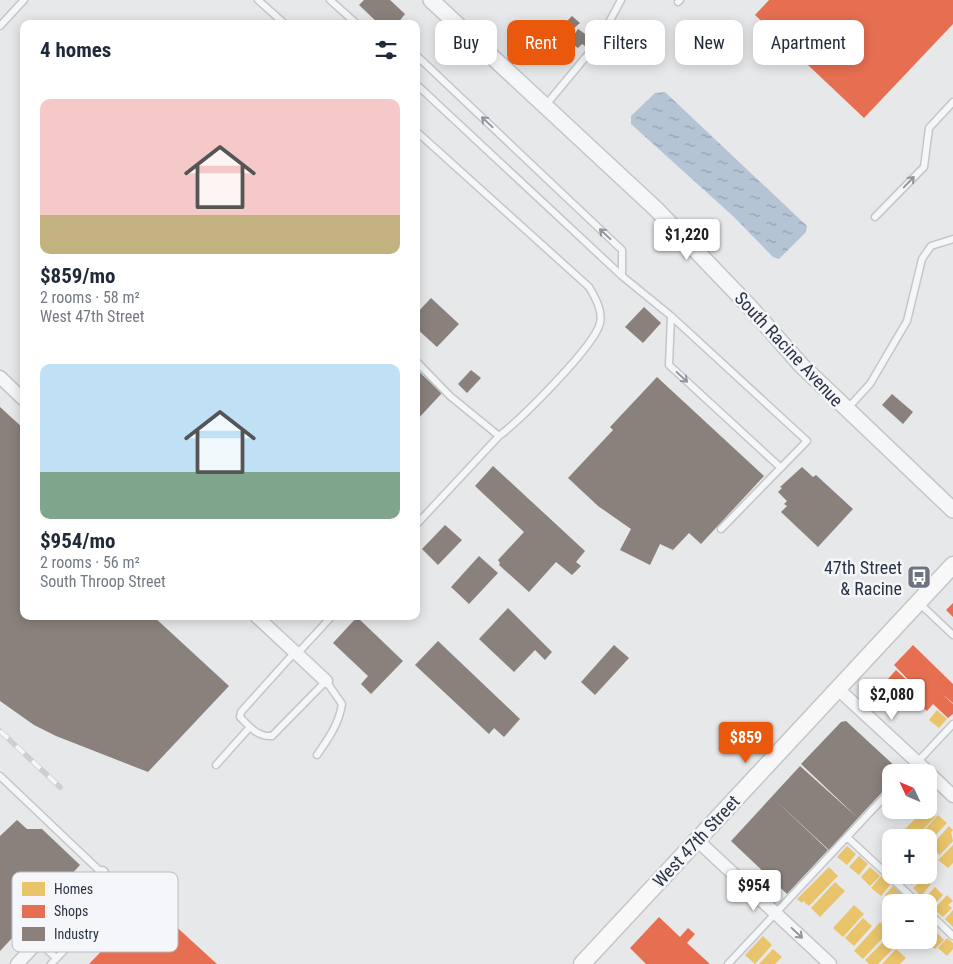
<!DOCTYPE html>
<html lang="en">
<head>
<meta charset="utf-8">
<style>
	:root { --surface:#fff; --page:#f6f6f7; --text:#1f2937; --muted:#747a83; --accent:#ea580c }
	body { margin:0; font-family:"Roboto Condensed",sans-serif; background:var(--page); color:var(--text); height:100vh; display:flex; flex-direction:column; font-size:19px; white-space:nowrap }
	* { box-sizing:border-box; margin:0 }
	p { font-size:16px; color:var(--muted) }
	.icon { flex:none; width:28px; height:28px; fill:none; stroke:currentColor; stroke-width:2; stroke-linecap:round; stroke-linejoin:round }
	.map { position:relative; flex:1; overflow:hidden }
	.side { position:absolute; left:20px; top:20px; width:400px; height:600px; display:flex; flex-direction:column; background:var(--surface); border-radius:10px; box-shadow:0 2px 12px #0003 }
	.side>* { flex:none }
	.banner { position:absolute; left:435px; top:20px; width:442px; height:45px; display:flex; gap:10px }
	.needle { width:32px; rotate:314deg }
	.fabs { position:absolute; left:882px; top:764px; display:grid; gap:10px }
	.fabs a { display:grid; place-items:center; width:55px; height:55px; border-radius:10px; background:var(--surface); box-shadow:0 2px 12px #0003; font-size:25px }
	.price { position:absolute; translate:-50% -42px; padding:0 11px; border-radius:5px; background:#fff; color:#222; font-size:16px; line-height:32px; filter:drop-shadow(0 1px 2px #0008) }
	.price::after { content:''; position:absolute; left:50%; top:30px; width:15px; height:11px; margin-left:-8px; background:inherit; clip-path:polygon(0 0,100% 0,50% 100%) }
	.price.selected { background:var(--accent); color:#fff }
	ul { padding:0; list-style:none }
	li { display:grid; align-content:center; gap:10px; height:265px; padding:0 20px }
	li span { display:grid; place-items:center; height:155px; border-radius:10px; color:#555 }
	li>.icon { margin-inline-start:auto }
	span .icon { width:90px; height:90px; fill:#fffc; stroke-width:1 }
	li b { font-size:21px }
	h2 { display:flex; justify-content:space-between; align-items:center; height:60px; padding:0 20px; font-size:21px }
	.pill { padding:0 18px; border-radius:10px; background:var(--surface); box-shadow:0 2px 12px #0003; font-size:18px; line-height:45px }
	.pill.selected { background:var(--accent); color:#fff }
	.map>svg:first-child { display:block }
</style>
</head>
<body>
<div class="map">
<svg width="953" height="964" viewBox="0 0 953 964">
	<defs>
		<pattern id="water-ripples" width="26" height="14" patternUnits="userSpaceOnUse" patternTransform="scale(1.25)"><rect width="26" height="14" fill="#b4c4d5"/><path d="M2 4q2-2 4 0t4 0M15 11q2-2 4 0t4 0" fill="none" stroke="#93a0af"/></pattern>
	</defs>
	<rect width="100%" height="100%" fill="#e6e8ea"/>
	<path fill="url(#water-ripples)" d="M 665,92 L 807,226 L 806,232 L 779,259 L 773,257 L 734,217 L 631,124 L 631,116 L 655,93 Z"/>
	<path fill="#e9c46a" d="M 937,710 L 947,719 L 939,728 L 929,720 Z
		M 929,807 L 935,817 L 915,838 L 911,838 L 904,830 L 924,810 L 929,810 Z
		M 938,815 L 947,823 L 929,842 L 929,838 L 917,838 Z
		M 949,826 L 953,830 L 951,832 L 953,841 L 940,855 L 930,847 Z
		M 953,845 L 953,863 L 948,868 L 938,860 Z
		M 847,846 L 856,854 L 847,865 L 837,857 Z
		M 889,850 L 891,851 L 890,866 L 881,859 Z
		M 859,856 L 868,864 L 859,875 L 849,867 Z
		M 829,867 L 838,876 L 809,906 L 803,901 L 802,903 L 797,899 Z
		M 870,867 L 880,876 L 870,886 L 861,877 Z
		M 929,873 L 932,876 L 928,881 L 931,884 L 921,896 L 913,888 Z
		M 903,875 L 918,875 L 919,876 L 912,885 L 902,877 Z
		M 881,876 L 890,885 L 881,896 L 871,888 Z
		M 835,882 L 845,891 L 820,917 L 811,908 Z
		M 893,886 L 903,895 L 896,902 L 893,902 L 885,895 Z
		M 935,887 L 943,895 L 933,906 L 925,898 Z
		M 947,895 L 953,901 L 948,905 L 952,908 L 943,917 L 934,909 Z
		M 854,905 L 864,914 L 843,937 L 833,928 Z
		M 953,910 L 953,927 L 945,919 Z
		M 863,918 L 872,926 L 854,946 L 845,938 Z
		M 929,919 L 936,927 L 929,935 Z
		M 880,922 L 889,931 L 863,959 L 854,951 Z
		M 934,930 L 944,940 L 935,949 L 925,940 L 929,940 L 929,936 Z
		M 891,934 L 891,940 L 897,941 L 894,944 L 896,946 L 878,964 L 869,964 L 865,960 Z
		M 763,936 L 772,945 L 755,964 L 745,955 Z
		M 947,938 L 953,943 L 953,949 L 947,956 L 938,948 Z
		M 773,949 L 782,957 L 775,964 L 759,964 Z
		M 896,949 L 906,958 L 900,964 L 882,964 Z"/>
	<path fill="#e76f51" d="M 769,0 L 953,0 L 953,24 L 864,118 L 755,15 Z
		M 953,603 L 953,617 L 946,610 Z
		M 913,645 L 953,684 L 953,703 L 942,694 L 953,704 L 953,714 L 948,718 L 933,704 L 927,711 L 920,705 L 918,709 L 887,680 L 896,670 L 925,697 L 894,665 Z
		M 158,910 L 217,964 L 89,964 L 126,926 L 135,935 Z
		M 659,917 L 680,937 L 688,928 L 695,934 L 687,943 L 710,964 L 646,964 L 630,948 Z"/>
	<path fill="#8a817c" d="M 364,0 L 390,0 L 405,14 L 397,24 L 379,24 L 359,5 Z
		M 572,16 L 580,23 L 573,29 L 566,22 Z
		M 578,29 L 591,38 L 585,46 L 582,44 L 578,48 L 569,42 Z
		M 431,298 L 459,324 L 437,347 L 416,328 L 416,314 Z
		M 644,307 L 661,323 L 643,343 L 625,327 Z
		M 416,369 L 442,393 L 416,421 Z
		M 471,370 L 481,378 L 467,393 L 458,384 Z
		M 657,377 L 764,476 L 701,544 L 689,533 L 673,550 L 660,544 L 650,565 L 620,550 L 631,529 L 598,506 L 568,478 L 613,430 L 610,427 Z
		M 892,394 L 913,412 L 903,424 L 882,405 Z
		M 0,407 L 24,429 L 24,616 L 153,616 L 229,686 L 148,772 L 56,736 L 34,725 L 0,701 Z
		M 493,466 L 585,551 L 576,562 L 581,566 L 572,575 L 556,562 L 529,592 L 499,565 L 500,563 L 498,560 L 524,532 L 475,486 Z
		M 802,467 L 813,477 L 816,475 L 853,509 L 818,547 L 781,512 L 787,506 L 784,504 L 787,501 L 778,492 L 782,488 L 780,487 Z
		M 445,525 L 462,540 L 438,565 L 422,549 Z
		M 479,556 L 498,573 L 469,604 L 451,587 Z
		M 508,608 L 552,652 L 545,660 L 535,650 L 514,672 L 479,639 Z
		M 357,617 L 403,661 L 371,694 L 361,684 L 368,676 L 333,643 Z
		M 438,641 L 520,719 L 504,737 L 494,728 L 489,734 L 415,665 Z
		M 614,645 L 629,658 L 595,695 L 581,682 Z
		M 846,721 L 898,769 L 897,772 L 891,772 L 891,782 L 887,779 L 884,782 L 888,786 L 858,818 L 801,764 L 841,722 Z
		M 800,766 L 858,818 L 829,850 L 774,799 L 828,850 L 787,894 L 731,841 Z
		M 17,820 L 27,829 L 42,829 L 80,865 L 0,951 L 0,836 Z"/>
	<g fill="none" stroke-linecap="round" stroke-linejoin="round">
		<g stroke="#c4c6c8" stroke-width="9">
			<path id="service" d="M 258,0 L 285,24
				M 330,0 L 357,24
				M 678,2 L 680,0
				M 0,26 L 24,0
				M 416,55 L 622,250 L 622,276
				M 416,84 L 622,276 L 671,316 L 807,441 L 721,529
				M 545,106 L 599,41 L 621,0
				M 416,131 L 589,287 C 595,297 603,311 600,323 C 595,346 520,420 499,436 L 450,396 L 416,361
				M 875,217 L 924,167 L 929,128 L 953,102
				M 671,316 L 669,365 L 781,468
				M 847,409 L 870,384 L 907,321 L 922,259 L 931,246 L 953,239
				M 416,525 L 499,436
				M 919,603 L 953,635
				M 295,652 L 241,712 L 240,717 C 249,726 257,737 272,736 L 326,681 L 342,704 C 339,724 328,739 317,755
				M 297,654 L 332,616
				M 216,765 L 250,727
				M 908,772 L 953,724
				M 0,776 L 102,873
				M 847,837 L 917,902
				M 929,913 L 953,936
				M 38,941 L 56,958
				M 51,964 L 105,908 L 107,902 L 90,885
				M 728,964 L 891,790"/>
		</g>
		<g stroke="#c4c6c8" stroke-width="15">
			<path id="minor" d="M 0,377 L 24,400
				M 256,616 L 326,681
				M 838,689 L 928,772
				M 929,773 L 953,796
				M 697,840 L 830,964
				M 17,964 L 102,873"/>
		</g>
		<g stroke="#c4c6c8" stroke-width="18">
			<path id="tertiary" d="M 431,0 L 656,209 L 750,307 L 801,365 L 953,510"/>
		</g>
		<g stroke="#c4c6c8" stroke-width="19">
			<path id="secondary" d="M 582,964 L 953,565"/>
		</g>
		<use href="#service" stroke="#f5f6f7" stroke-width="6"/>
		<use href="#minor" stroke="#f5f6f7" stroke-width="12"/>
		<use href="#tertiary" stroke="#f5f6f7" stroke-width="15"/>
		<use href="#secondary" stroke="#f8f8f8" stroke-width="16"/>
		<g stroke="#cecfd2" stroke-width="5.5">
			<path id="rail" d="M 0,731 L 60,787"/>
		</g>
		<use href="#rail" stroke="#f4f6f9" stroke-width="4" stroke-dasharray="11" stroke-linecap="butt"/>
	</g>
	<defs><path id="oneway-shaft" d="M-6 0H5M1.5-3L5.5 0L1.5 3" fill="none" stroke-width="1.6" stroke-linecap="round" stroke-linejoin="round" transform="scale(1.25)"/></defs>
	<g stroke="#90959e">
		<use href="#oneway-shaft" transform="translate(487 122) rotate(-137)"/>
		<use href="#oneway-shaft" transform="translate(909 182) rotate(-46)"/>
		<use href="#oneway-shaft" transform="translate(605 234) rotate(-137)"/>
		<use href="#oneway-shaft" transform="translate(682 377) rotate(43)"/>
		<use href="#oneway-shaft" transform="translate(797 933) rotate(43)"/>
	</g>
	<defs>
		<g id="bus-square" transform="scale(1.25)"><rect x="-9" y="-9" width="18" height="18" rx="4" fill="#6c737f" stroke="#f4f6f9"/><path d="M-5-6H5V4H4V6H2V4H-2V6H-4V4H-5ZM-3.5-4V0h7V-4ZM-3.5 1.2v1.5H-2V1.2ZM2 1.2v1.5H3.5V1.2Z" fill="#fff"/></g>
	</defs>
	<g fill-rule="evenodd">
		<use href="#bus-square" x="919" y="577"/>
	</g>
	<g text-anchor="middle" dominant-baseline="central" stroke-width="5" stroke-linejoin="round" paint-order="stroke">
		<g font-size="18" fill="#2b3445" stroke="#f4f6f9">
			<text transform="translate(789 349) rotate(47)">South Racine Avenue</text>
			<text transform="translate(696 841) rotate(-47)">West 47th Street</text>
		</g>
		<g font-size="18" fill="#2b3445" stroke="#f4f6f9" text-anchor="end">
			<text x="902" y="567">47th Street<tspan x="902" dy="21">&amp; Racine</tspan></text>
		</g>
	</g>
	<rect x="12" y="872" width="166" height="80" rx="8" fill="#f4f6f9" stroke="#b8bcc3" stroke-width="1"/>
	<rect x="22" y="882" width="23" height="14" fill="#e9c46a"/>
	<rect x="22" y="905" width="23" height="13" fill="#e76f51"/>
	<rect x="22" y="927" width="23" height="14" fill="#8a817c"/>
	<g font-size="14" fill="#2b3445">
		<text x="54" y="894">Homes</text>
		<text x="54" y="916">Shops</text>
		<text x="54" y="939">Industry</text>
	</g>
</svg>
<div class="fabs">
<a><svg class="needle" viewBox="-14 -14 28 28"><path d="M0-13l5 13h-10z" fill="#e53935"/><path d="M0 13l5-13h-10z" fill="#747a83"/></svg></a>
<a>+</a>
<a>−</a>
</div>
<b class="price" style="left:687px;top:261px">$1,220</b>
<b class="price" style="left:892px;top:721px">$2,080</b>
<b class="price selected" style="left:746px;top:764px">$859</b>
<b class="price" style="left:754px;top:912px">$954</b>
<div class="banner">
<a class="pill">Buy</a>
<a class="pill selected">Rent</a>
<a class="pill">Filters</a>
<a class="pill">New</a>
<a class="pill">Apartment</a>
</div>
<section class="side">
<h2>4 homes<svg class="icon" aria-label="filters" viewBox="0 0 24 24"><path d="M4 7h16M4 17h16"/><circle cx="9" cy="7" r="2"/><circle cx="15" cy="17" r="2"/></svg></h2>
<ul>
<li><span style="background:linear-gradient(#f6c9c9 75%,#c2b280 0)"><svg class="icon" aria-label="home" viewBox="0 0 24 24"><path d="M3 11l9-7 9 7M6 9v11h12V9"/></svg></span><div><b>$859/mo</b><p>2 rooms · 58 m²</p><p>West 47th Street</p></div></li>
<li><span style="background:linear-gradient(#bfe0f5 70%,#7fa58c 0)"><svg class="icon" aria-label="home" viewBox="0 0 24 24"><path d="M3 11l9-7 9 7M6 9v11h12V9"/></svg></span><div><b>$954/mo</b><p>2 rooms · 56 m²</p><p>South Throop Street</p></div></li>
</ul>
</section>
</div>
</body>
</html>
